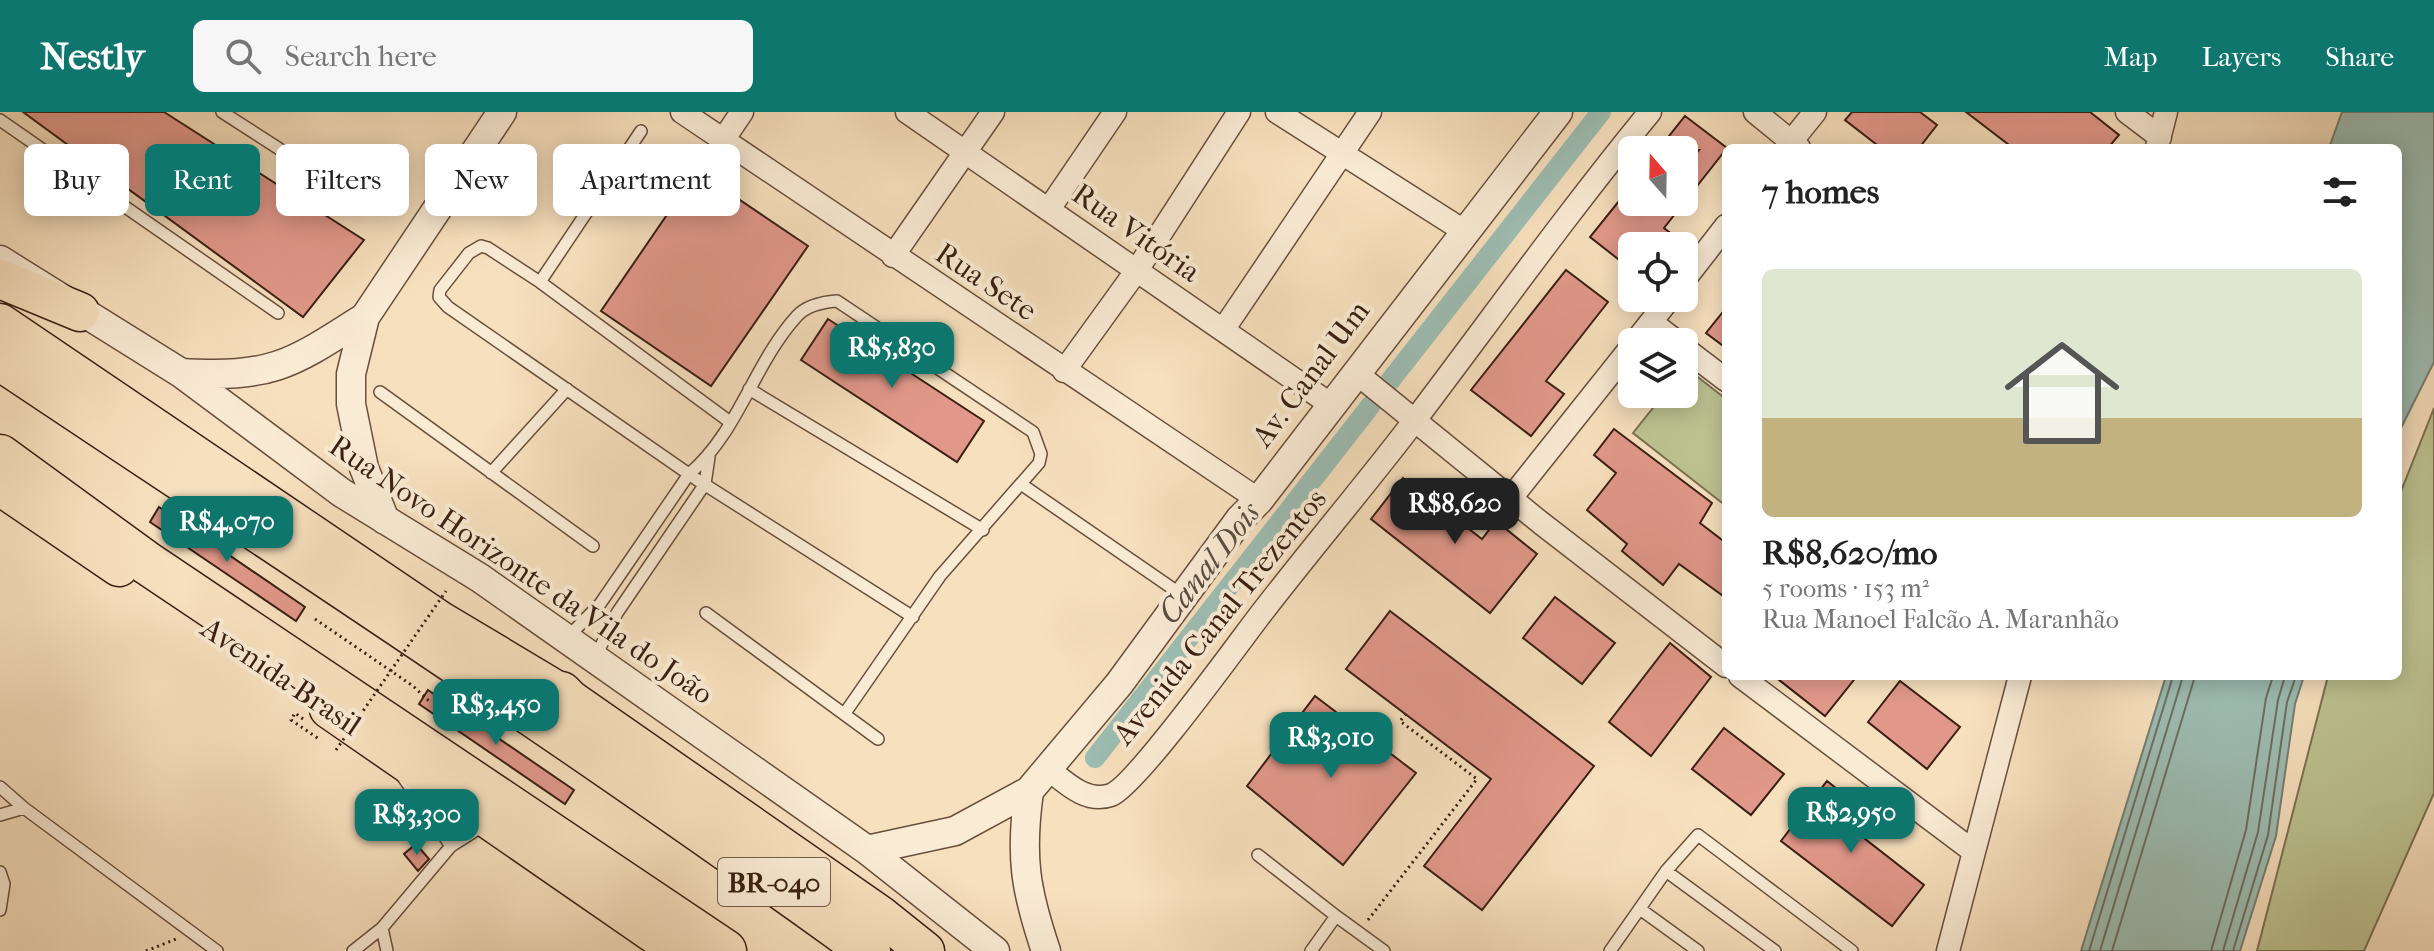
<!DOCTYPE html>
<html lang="en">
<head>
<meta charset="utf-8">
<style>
	:root { --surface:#fff; --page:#f6f6f6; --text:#222; --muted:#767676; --line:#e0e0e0; --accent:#0f766e }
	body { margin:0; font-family:"IM FELL French Canon",serif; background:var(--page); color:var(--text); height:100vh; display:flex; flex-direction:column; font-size:30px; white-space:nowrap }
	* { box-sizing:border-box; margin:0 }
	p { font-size:26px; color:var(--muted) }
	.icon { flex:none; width:44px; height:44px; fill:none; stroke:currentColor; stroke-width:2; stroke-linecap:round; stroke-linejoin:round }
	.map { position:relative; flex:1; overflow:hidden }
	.sheet { position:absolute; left:1722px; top:32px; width:680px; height:536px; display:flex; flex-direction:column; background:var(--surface); border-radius:12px; box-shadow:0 4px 20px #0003 }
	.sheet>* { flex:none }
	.banner { position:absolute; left:24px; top:32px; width:760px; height:72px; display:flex; gap:16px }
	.needle { width:52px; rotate:340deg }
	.tools { position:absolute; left:1618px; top:24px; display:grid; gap:16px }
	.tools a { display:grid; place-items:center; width:80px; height:80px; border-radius:12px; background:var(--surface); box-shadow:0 4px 20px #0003; font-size:40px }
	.price { position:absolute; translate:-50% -68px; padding:0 18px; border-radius:16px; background:var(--accent); color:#fff; font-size:26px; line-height:52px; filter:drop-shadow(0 2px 4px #0008) }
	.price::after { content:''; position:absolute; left:50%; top:48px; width:24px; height:18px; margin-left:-12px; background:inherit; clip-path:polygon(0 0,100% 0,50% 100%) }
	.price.on { background:#222; color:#fff }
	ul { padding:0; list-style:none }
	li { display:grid; align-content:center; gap:16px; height:424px; padding:0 40px }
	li+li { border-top:2px solid var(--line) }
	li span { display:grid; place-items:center; height:248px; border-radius:12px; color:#555 }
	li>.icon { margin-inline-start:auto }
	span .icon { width:144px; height:144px; fill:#fffc; stroke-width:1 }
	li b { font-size:34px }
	h2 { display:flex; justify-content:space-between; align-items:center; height:96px; padding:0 40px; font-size:34px }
	.chip { padding:0 28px; border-radius:12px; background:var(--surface); box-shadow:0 4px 20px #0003; font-size:28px; line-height:72px }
	.chip.on { background:var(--accent); color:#fff }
	header { display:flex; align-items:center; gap:48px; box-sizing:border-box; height:112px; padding:0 40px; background:var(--accent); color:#fff }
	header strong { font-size:38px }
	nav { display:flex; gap:44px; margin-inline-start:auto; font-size:28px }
	.search { width:560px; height:72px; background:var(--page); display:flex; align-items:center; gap:20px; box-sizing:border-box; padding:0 28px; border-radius:12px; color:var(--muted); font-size:30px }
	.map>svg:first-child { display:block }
</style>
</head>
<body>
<header>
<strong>Nestly</strong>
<div class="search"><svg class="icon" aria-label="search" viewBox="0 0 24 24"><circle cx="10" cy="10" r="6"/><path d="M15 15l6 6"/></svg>Search here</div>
<nav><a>Map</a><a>Layers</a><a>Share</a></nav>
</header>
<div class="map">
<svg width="2434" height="839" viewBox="0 0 2434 839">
	<rect width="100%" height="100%" fill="#f7e0be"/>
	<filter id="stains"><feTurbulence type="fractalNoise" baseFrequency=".0025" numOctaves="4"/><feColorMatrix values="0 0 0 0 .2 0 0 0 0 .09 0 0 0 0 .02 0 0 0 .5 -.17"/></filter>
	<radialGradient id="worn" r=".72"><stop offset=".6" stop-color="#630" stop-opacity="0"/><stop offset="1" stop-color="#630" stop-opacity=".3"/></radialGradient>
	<path fill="#bdc291" stroke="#7c7052" stroke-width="2" d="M 1685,255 L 1726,287 L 1726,394 L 1633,321 L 1664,282 L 1684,282 Z
		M 2434,296 L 2434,681 L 2364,839 L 2257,839 L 2328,564 L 2398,564 L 2398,387 Z"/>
	<path fill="#9dbdb3" stroke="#757e73" stroke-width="2" d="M 2342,0 L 2434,0 L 2434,250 L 2398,322 L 2398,36 L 2329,36 Z
		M 2166,564 L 2304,564 L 2295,592 L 2276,724 L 2240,839 L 2081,839 Z"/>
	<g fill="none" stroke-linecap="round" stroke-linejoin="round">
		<path stroke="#6c6e62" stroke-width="2" d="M 2089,839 L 2173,564
			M 2100,839 L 2183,564
			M 2112,839 L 2195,564
			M 2211,839 L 2246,718 L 2266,586 L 2273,564
			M 2223,839 L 2258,720 L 2278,588 L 2285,564
			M 2233,839 L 2268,723 L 2287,590 L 2296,564"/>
		<path stroke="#9dbdb3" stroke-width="20" d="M 1390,269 L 1601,0
			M 1095,646 L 1371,293"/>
	</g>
	<path fill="#e1988a" stroke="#3a1f12" stroke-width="2" d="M 23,0 L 164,0 L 364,128 L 303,205 Z
		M 1852,0 L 1920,0 L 1937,13 L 1919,36 L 1881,36 L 1845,8 Z
		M 1966,0 L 2090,0 L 2119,23 L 2108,36 L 2013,36 Z
		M 1685,4 L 1727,36 L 1664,116 L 1687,134 L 1632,134 L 1632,158 L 1590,125 L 1623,84 L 1630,90 L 1684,90 L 1684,58 L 1699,38 L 1658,38 Z
		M 697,59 L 808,134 L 711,274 L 601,199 Z
		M 1566,158 L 1608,190 L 1546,269 L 1564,282 L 1531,324 L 1471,278 Z
		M 1726,196 L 1726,236 L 1706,221 Z
		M 828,207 L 984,309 L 957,350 L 801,248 Z
		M 1614,317 L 1712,391 L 1700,411 L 1726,431 L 1726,486 L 1679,452 L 1663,473 L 1622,439 L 1627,432 L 1587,398 L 1616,361 L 1594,343 Z
		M 1403,366 L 1482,427 L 1496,409 L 1537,442 L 1490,501 L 1371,407 Z
		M 159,395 L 305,495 L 296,509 L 150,410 Z
		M 1555,485 L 1615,531 L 1582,572 L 1523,526 Z
		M 1390,499 L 1594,654 L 1482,798 L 1424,754 L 1491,667 L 1346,557 Z
		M 1670,531 L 1711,565 L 1651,644 L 1609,610 Z
		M 1774,564 L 1857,564 L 1825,604 Z
		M 1900,569 L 1960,615 L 1927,657 L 1868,610 Z
		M 428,578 L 574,678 L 565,692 L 419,592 Z
		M 1315,584 L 1416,661 L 1343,753 L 1247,674 Z
		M 1724,616 L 1784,662 L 1751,703 L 1692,657 Z
		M 1827,669 L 1869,702 L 1855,719 L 1924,773 L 1892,814 L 1781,729 Z
		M 416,732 L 429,747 L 418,759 L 404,742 Z"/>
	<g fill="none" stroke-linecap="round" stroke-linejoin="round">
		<g stroke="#694f3d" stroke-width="14">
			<path id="service" d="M 222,0 L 368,94
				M 0,8 L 278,201
				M 540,170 L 641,19
				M 749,277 L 983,418
				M 380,280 L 593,434
				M 730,310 L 540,170 L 488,136 L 481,134 L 469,141 L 440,178 L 439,185 L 448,195 L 696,367 L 913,505
				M 491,361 L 567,277
				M 1021,372 L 1182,483
				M 706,501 L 878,627
				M 567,526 L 600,492 L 689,362 C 738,321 754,251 797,204 C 807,193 823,190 837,189 L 1033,320 L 1041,342 L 1039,351 L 940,464 L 845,601
				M 596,544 L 617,501 L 705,372 L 709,345
				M 403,665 L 451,734
				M 0,675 L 24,696 L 0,703
				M 24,696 L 217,839
				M 1258,743 L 1336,804
				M 1666,759 L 1775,839
				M 0,760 L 4,772 L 0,798
				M 1640,797 L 1698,839
				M 382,816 L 387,839
				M 353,839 L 382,816 L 451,734 L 484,713
				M 1311,839 L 1336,804 L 1384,839
				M 1610,839 L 1666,759 L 1698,723 L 1852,839"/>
		</g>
		<g stroke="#694f3d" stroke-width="25">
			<path id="minor" d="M 682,0 L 1259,388
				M 907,0 L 1330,292
				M 1277,0 L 1464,119
				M 1755,0 L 1799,36
				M 2127,0 L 2160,25
				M 723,28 L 742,0
				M 2157,35 L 2166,0
				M 1786,36 L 1815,0
				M 1049,97 L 1115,0
				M 893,144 L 993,0
				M 1684,168 L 1726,114
				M 1651,210 L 1677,230
				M 1223,218 L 1370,0
				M 1635,230 L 1670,186
				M 1684,236 L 1726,268
				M 1064,259 L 1137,158 L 1239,0
				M 1355,260 L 1541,411 L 1726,554
				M 1511,386 L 1632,234
				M 1740,564 L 1973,739
				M 1047,656 C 1065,670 1086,692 1111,683 C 1135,674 1235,536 1257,507 C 1309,439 1364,375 1415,308 C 1493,205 1568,100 1650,0
				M 1948,839 L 2020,564"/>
		</g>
		<g stroke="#694f3d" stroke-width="31">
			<path id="tertiary" d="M 0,148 L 181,261 L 342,381 L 480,466 L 867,738 L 995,839
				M 181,261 C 273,266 290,253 365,205
				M 385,408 L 364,356 L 351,292 L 351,262 L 365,205 L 502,0
				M 1029,679 C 1020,744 1025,777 1046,839
				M 867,738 L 955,719 L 1029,679 L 1119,572 L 1240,407 L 1259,388 L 1558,0"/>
		</g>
		<g stroke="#3a1f12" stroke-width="41">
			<path id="trunk" d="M 0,167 L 80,200
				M 0,211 L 439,508 L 561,581 L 880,803 L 925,839
				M 0,374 L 119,455
				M 329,597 L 679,839"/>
		</g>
		<g stroke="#3a1f12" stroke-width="45">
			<path id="motorway" d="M 0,247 C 292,442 585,633 869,839
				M 0,344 L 147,451 L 725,839
				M 561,581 L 614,635"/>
		</g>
		<path stroke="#3a1f12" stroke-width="3" stroke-dasharray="2 4" stroke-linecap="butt" d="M 315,507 L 413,574 L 429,589
			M 303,607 L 295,601 L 291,608 L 319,627
			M 1368,808 L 1477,667 L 1400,609 L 1406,602
			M 146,839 L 176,827"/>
		<use href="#service" stroke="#faebd5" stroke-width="11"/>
		<use href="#minor" stroke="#faebd5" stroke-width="22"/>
		<use href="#tertiary" stroke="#faebd5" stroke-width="28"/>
		<use href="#trunk" stroke="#f7e0be" stroke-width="38"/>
		<use href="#motorway" stroke="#f7e0be" stroke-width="42"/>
		<path stroke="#3a1f12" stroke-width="3" stroke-dasharray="2 4" stroke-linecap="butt" d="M 336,638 L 446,479"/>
	</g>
	<g text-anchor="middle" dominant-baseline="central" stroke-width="8" stroke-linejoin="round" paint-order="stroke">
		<rect fill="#faebd5" stroke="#745c4c" stroke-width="2" x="718" y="746" width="112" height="48" rx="6"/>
		<g font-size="28" font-weight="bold" fill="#3a1f12">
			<text x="774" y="770">BR-040</text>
		</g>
		<g font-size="30" fill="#3a1f12" stroke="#faebd5">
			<text transform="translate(1136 121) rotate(35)">Rua Vitória</text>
			<text transform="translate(986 170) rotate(34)">Rua Sete</text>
			<text transform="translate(1311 262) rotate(-53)">Av. Canal Um</text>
			<text transform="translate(521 458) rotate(34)">Rua Novo Horizonte da Vila do João</text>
			<text transform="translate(1220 505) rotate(-51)">Avenida Canal Trezentos</text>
			<text transform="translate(281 565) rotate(34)">Avenida Brasil</text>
		</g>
		<g font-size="32" font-style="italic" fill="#584e42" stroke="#faebd5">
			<text transform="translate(1209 451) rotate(-52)">Canal Dois</text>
		</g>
	</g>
	<rect width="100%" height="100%" filter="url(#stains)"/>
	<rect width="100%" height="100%" fill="url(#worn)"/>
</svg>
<div class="tools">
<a><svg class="needle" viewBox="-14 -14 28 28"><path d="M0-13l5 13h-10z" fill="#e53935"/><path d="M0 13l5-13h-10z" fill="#767676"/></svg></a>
<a><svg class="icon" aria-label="locate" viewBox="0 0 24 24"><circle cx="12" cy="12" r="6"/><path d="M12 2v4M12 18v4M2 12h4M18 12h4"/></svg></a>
<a><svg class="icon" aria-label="layers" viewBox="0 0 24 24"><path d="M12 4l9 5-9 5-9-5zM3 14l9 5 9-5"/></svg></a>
</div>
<b class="price" style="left:892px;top:278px">R$5,830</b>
<b class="price on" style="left:1455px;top:434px">R$8,620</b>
<b class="price" style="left:227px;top:452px">R$4,070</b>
<b class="price" style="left:496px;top:635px">R$3,450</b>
<b class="price" style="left:1331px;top:668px">R$3,010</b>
<b class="price" style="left:1851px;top:743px">R$2,950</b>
<b class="price" style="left:417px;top:745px">R$3,300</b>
<div class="banner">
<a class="chip">Buy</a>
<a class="chip on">Rent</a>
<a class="chip">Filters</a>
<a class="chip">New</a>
<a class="chip">Apartment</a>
</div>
<section class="sheet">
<h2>7 homes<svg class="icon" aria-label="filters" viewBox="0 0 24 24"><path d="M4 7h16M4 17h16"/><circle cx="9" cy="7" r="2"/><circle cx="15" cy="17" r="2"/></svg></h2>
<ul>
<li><span style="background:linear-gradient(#dfe7d0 60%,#c2b280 0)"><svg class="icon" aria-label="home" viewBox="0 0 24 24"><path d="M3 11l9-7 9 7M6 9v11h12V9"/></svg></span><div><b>R$8,620/mo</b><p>5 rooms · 153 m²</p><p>Rua Manoel Falcão A. Maranhão</p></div></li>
</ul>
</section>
</div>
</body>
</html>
